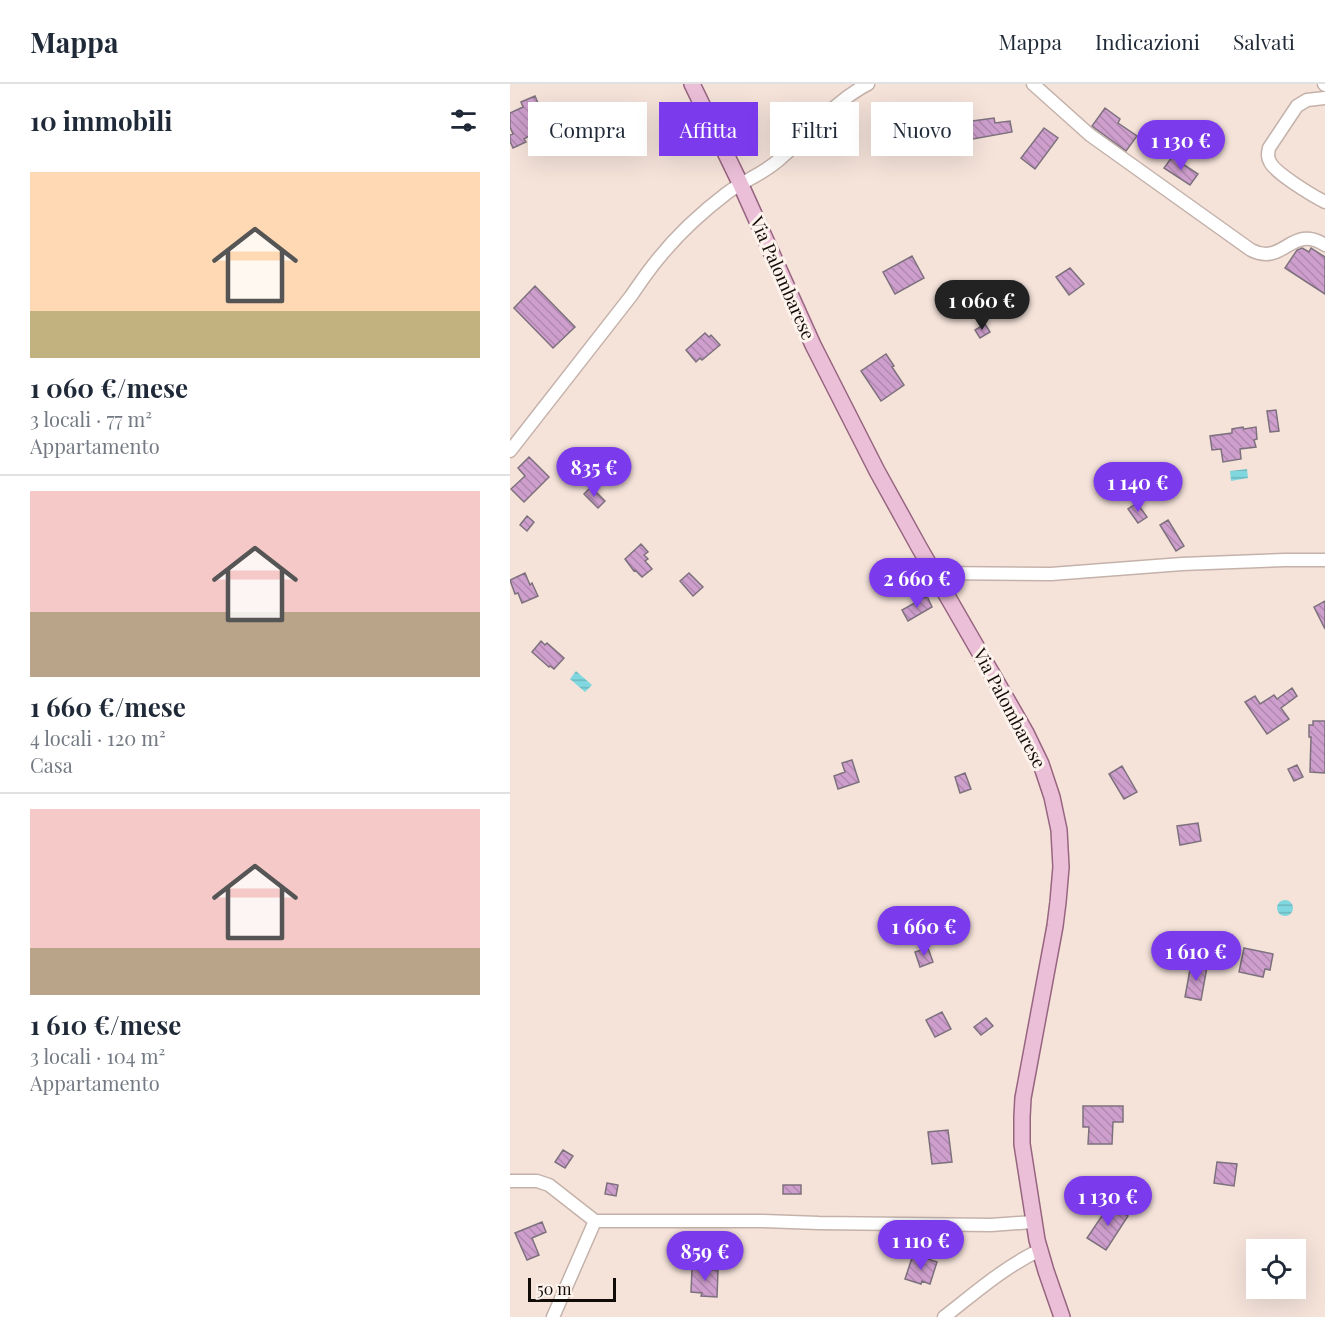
<!DOCTYPE html>
<html lang="it">
<head>
<meta charset="utf-8">
<style>
	:root { --surface:#fff; --page:#f6f6f7; --text:#1f2937; --muted:#747a83; --line:#e0e1e3; --accent:#7c3aed }
	body { margin:0; font-family:"Playfair Display",serif; background:var(--page); color:var(--text); height:100vh; display:flex; flex-direction:column; font-size:22px; white-space:nowrap }
	* { box-sizing:border-box; margin:0 }
	p { font-size:20px; color:var(--muted) }
	.icon { flex:none; width:33px; height:33px; fill:none; stroke:currentColor; stroke-width:2; stroke-linecap:round; stroke-linejoin:round }
	.map { position:relative; flex:1; overflow:hidden }
	.drawer { display:flex; flex-direction:column; background:var(--surface); width:510px }
	.drawer>* { flex:none }
	.banner { position:absolute; left:18px; top:18px; width:570px; height:54px; display:flex; gap:12px }
	.fabs { position:absolute; left:736px; top:1155px; display:grid; gap:12px }
	.fabs a { display:grid; place-items:center; width:60px; height:60px; border-radius:0px; background:var(--surface); box-shadow:0 6px 24px #0002; font-size:30px }
	.scale { position:absolute; left:18px; bottom:15px; width:88px; box-sizing:border-box; padding-left:6px; border:3px solid #120c09; border-top:0; font-size:16px; line-height:21px; white-space:nowrap; color:#120c09; -webkit-text-stroke:4px #fdf2ec; paint-order:stroke }
	.price { position:absolute; translate:-50% -51px; padding:0 14px; border-radius:21px; background:var(--accent); color:#fff; font-size:20px; line-height:39px; filter:drop-shadow(0 2px 3px #0008) }
	.price::after { content:''; position:absolute; left:50%; top:36px; width:18px; height:14px; margin-left:-9px; background:inherit; clip-path:polygon(0 0,100% 0,50% 100%) }
	.price.on { background:#222; color:#fff }
	ul { padding:0; list-style:none }
	li { display:grid; align-content:center; gap:12px; height:318px; padding:0 30px }
	li+li { border-top:2px solid var(--line) }
	li span { display:grid; place-items:center; height:186px; border-radius:0px; color:#555 }
	li>.icon { margin-inline-start:auto }
	span .icon { width:108px; height:108px; fill:#fffc; stroke-width:1 }
	li b { font-size:26px }
	h2 { display:flex; justify-content:space-between; align-items:center; height:72px; padding:0 30px; font-size:26px }
	.pill { padding:0 21px; border-radius:0px; background:var(--surface); box-shadow:0 6px 24px #0002; font-size:21px; line-height:54px }
	.pill.on { background:var(--accent); color:#fff }
	header { display:flex; align-items:center; gap:36px; box-sizing:border-box; height:84px; padding:0 30px; background:var(--surface); border-bottom:2px solid var(--line) }
	header strong { font-size:28px }
	nav { display:flex; gap:33px; margin-inline-start:auto; font-size:21px }
	main { display:flex; flex:1; min-height:0 }
	.map>svg:first-child { display:block }
</style>
</head>
<body>
<header>
<strong>Mappa</strong>
<nav><a>Mappa</a><a>Indicazioni</a><a>Salvati</a></nav>
</header>
<main>
<section class="drawer">
<h2>10 immobili<svg class="icon" aria-label="filters" viewBox="0 0 24 24"><path d="M4 7h16M4 17h16"/><circle cx="9" cy="7" r="2"/><circle cx="15" cy="17" r="2"/></svg></h2>
<ul>
<li><span style="background:linear-gradient(#ffd9b3 75%,#c2b280 0)"><svg class="icon" aria-label="home" viewBox="0 0 24 24"><path d="M3 11l9-7 9 7M6 9v11h12V9"/></svg></span><div><b>1 060 €/mese</b><p>3 locali · 77 m²</p><p>Appartamento</p></div></li>
<li><span style="background:linear-gradient(#f6c9c9 65%,#b9a48a 0)"><svg class="icon" aria-label="home" viewBox="0 0 24 24"><path d="M3 11l9-7 9 7M6 9v11h12V9"/></svg></span><div><b>1 660 €/mese</b><p>4 locali · 120 m²</p><p>Casa</p></div></li>
<li><span style="background:linear-gradient(#f6c9c9 75%,#b9a48a 0)"><svg class="icon" aria-label="home" viewBox="0 0 24 24"><path d="M3 11l9-7 9 7M6 9v11h12V9"/></svg></span><div><b>1 610 €/mese</b><p>3 locali · 104 m²</p><p>Appartamento</p></div></li>
</ul>
</section>
<div class="map">
<svg width="815" height="1233" viewBox="0 0 815 1233">
	<defs>
		<pattern id="water-rules" width="6" height="5" patternUnits="userSpaceOnUse" patternTransform="scale(1.5)"><rect width="6" height="5" fill="#81d7df"/><path d="M0 2.5h6" fill="none" stroke="#6eb7be"/></pattern>
		<pattern id="building-back-hatch" width="6" height="6" patternUnits="userSpaceOnUse" patternTransform="scale(1.5)"><rect width="6" height="6" fill="#ce9fcd"/><path d="M-1 5l2 2M0 0l6 6M5-1l2 2" fill="none" stroke="#b088af"/></pattern>
	</defs>
	<rect width="100%" height="100%" fill="#f5e3da"/>
	<path fill="url(#water-rules)" d="M 737,385 L 738,394 L 721,397 L 720,387 Z
		M 66,587 L 82,601 L 75,608 L 60,595 Z
		M767 824a8 8 0 1 1 16 0a8 8 0 1 1-16 0Z"/>
	<path fill="url(#building-back-hatch)" stroke="#7d717d" stroke-width="1.5" d="M 25,12 L 31,26 L 26,28 L 27,31 L 19,52 L 14,55 L 16,58 L 3,64 L 0,57 L 0,51 L 3,50 L 0,43 L 0,29 L 13,23 L 11,18 Z
		M 595,24 L 610,35 L 608,39 L 627,52 L 616,67 L 582,42 Z
		M 484,34 L 485,39 L 500,37 L 502,48 L 452,57 L 448,39 Z
		M 534,44 L 548,54 L 525,85 L 511,74 Z
		M 662,73 L 688,90 L 680,101 L 654,84 Z
		M 792,164 L 799,168 L 801,164 L 815,173 L 815,210 L 775,184 L 787,166 Z
		M 402,172 L 414,194 L 385,210 L 373,188 Z
		M 560,184 L 574,200 L 559,211 L 546,193 Z
		M 25,202 L 65,243 L 43,264 L 4,224 Z
		M 475,240 L 480,248 L 470,254 L 465,246 Z
		M 195,249 L 199,253 L 201,251 L 210,261 L 192,276 L 190,274 L 186,278 L 176,266 Z
		M 376,270 L 384,282 L 382,283 L 394,301 L 371,317 L 351,287 Z
		M 766,326 L 769,347 L 760,348 L 757,327 Z
		M 733,343 L 734,345 L 746,343 L 747,355 L 744,356 L 746,363 L 730,365 L 731,375 L 713,378 L 711,365 L 702,366 L 700,352 L 722,349 L 722,345 Z
		M 19,373 L 39,393 L 14,418 L 1,405 L 15,392 L 8,384 Z
		M 81,403 L 95,417 L 88,424 L 74,410 Z
		M 627,419 L 637,433 L 628,439 L 618,425 Z
		M 17,432 L 24,438 L 17,447 L 10,441 Z
		M 658,436 L 674,462 L 666,467 L 650,441 Z
		M 131,460 L 138,468 L 134,471 L 138,475 L 135,477 L 142,485 L 132,493 L 125,486 L 124,487 L 115,475 Z
		M 15,489 L 20,501 L 22,499 L 28,512 L 12,519 L 8,509 L 5,510 L 0,496 Z
		M 179,489 L 193,503 L 183,512 L 170,497 Z
		M 417,512 L 422,523 L 398,537 L 392,526 Z
		M 815,517 L 815,545 L 804,523 Z
		M 31,557 L 35,561 L 37,559 L 54,574 L 44,585 L 40,582 L 39,583 L 22,568 Z
		M 782,604 L 787,612 L 771,624 L 779,635 L 757,650 L 735,618 L 745,612 L 750,620 L 764,611 L 767,615 Z
		M 803,637 L 815,637 L 815,689 L 800,688 L 801,653 L 799,653 L 799,641 L 803,641 Z
		M 342,676 L 349,698 L 328,705 L 324,692 L 335,688 L 332,679 Z
		M 787,681 L 793,693 L 784,697 L 778,685 Z
		M 612,682 L 627,708 L 614,715 L 599,690 Z
		M 455,689 L 461,705 L 450,709 L 445,693 Z
		M 688,739 L 691,757 L 670,761 L 667,742 Z
		M 417,824 L 418,838 L 388,840 L 386,827 Z
		M 418,864 L 423,878 L 410,883 L 405,868 Z
		M 734,864 L 763,870 L 760,886 L 755,885 L 753,893 L 729,888 Z
		M 681,880 L 697,883 L 691,916 L 675,913 Z
		M 432,928 L 441,945 L 425,953 L 416,936 Z
		M 476,934 L 483,942 L 471,951 L 464,943 Z
		M 573,1022 L 613,1022 L 613,1038 L 603,1038 L 602,1060 L 578,1060 L 579,1043 L 573,1043 Z
		M 438,1046 L 442,1078 L 422,1080 L 418,1048 Z
		M 53,1066 L 63,1072 L 55,1084 L 45,1078 Z
		M 707,1078 L 727,1080 L 724,1102 L 704,1099 Z
		M 97,1099 L 108,1101 L 106,1112 L 95,1110 Z
		M 273,1101 L 291,1101 L 291,1110 L 273,1110 Z
		M 600,1120 L 618,1132 L 596,1166 L 577,1154 Z
		M 32,1138 L 36,1148 L 22,1154 L 29,1171 L 17,1176 L 5,1149 Z
		M 412,1173 L 427,1178 L 420,1200 L 412,1197 L 411,1200 L 395,1195 L 402,1174 L 411,1176 Z
		M 182,1185 L 208,1186 L 207,1213 L 191,1212 L 192,1209 L 181,1208 Z"/>
	<g fill="none" stroke-linecap="round" stroke-linejoin="round">
		<g stroke="#c4b2aa" stroke-width="15">
			<path id="minor" d="M 523,0 L 580,51 L 741,166 C 774,183 781,139 815,161
				M 814,0 L 815,1
				M 815,14 L 797,16 L 787,22 L 759,64 C 758,69 757,73 760,78 C 765,89 803,112 815,118
				M 0,367 L 121,212 C 130,199 138,187 148,175 C 168,150 192,128 217,109 C 235,96 255,89 271,74 C 300,49 323,18 358,0
				M 424,489 L 541,490 L 672,480 L 775,476 L 815,476
				M 0,1097 L 27,1097 L 39,1101 L 85,1137 L 43,1233
				M 85,1137 L 253,1137 L 309,1139 L 481,1141 L 523,1138
				M 434,1233 C 465,1209 494,1183 530,1166"/>
		</g>
		<g stroke="#97657f" stroke-width="18">
			<path id="major" d="M 182,0 L 230,99 L 303,261 L 367,387 L 409,463 L 516,649 L 531,680 L 542,713 L 549,746 L 551,783 L 548,818 L 545,842 L 513,1014 L 512,1033 L 512,1060 L 527,1156 L 536,1187 L 552,1233"/>
		</g>
		<use href="#minor" stroke="#fff" stroke-width="12"/>
		<use href="#major" stroke="#ecbfd9" stroke-width="15"/>
	</g>
	<g text-anchor="middle" dominant-baseline="central" stroke-width="6" stroke-linejoin="round" paint-order="stroke">
		<g font-size="18" fill="#120c09" stroke="#fdf2ec">
			<text transform="translate(273 194) rotate(66)">Via Palombarese</text>
			<text transform="translate(500 624) rotate(62)">Via Palombarese</text>
		</g>
	</g>
</svg>
<div class="fabs">
<a><svg class="icon" aria-label="locate" viewBox="0 0 24 24"><circle cx="12" cy="12" r="6"/><path d="M12 2v4M12 18v4M2 12h4M18 12h4"/></svg></a>
</div>
<div class="scale">50 m</div>
<b class="price" style="left:671px;top:87px">1 130 €</b>
<b class="price on" style="left:472px;top:247px">1 060 €</b>
<b class="price" style="left:84px;top:414px">835 €</b>
<b class="price" style="left:628px;top:429px">1 140 €</b>
<b class="price" style="left:407px;top:525px">2 660 €</b>
<b class="price" style="left:414px;top:873px">1 660 €</b>
<b class="price" style="left:686px;top:898px">1 610 €</b>
<b class="price" style="left:598px;top:1143px">1 130 €</b>
<b class="price" style="left:411px;top:1187px">1 110 €</b>
<b class="price" style="left:195px;top:1198px">859 €</b>
<div class="banner">
<a class="pill">Compra</a>
<a class="pill on">Affitta</a>
<a class="pill">Filtri</a>
<a class="pill">Nuovo</a>
</div>
</div>
</main>
</body>
</html>
